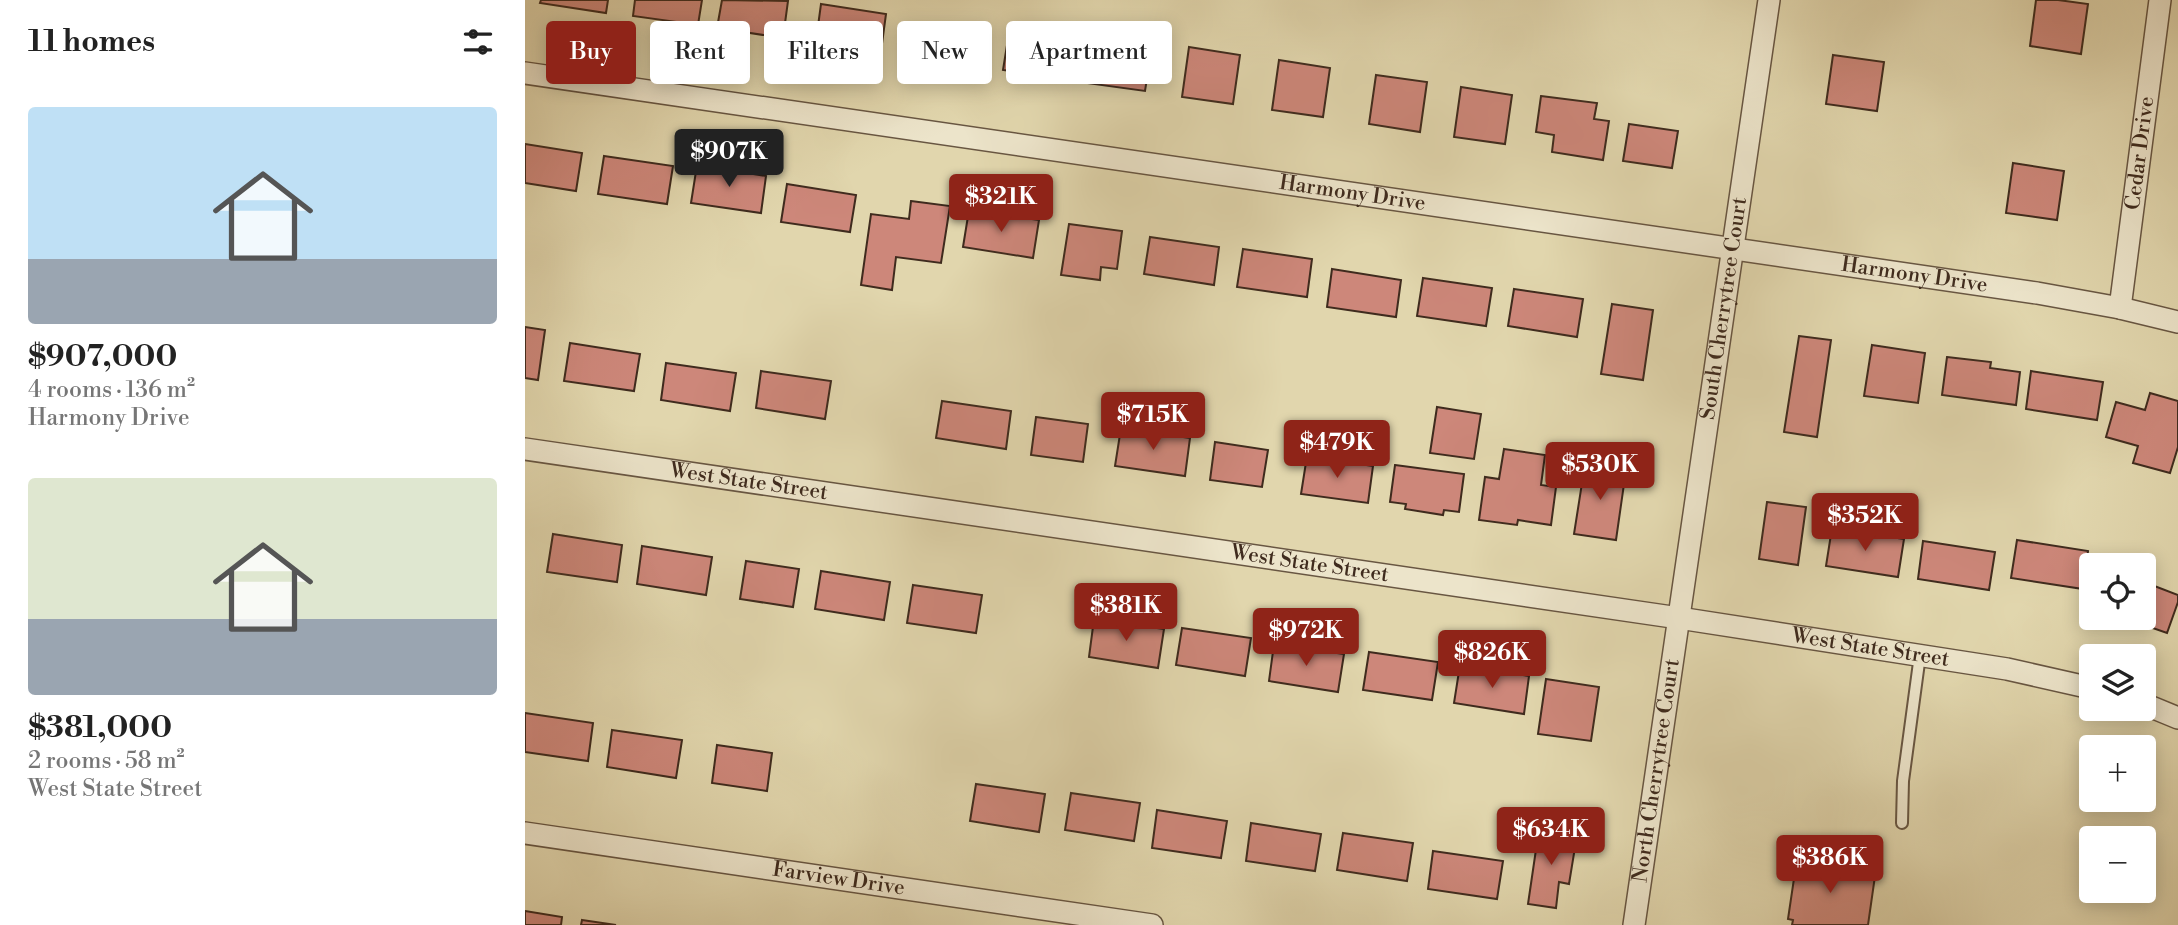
<!DOCTYPE html>
<html lang="en">
<head>
<meta charset="utf-8">
<style>
	:root { --surface:#fff; --page:#f2f2f2; --text:#222; --muted:#767676; --accent:#8f2418 }
	body { margin:0; font-family:"Libre Bodoni",serif; background:var(--page); color:var(--text); height:100vh; display:flex; flex-direction:column; font-size:26px; white-space:nowrap }
	* { box-sizing:border-box; margin:0 }
	p { font-size:23px; color:var(--muted) }
	.icon { flex:none; width:38px; height:38px; fill:none; stroke:currentColor; stroke-width:2; stroke-linecap:round; stroke-linejoin:round }
	.map { position:relative; flex:1; overflow:hidden }
	.details { display:flex; flex-direction:column; background:var(--surface); width:525px }
	.details>* { flex:none }
	.top-card { position:absolute; left:21px; top:21px; width:665px; height:63px; display:flex; gap:14px }
	.buttons { position:absolute; left:1554px; top:553px; display:grid; gap:14px }
	.buttons a { display:grid; place-items:center; width:77px; height:77px; border-radius:7px; background:var(--surface); box-shadow:0 4px 18px #0003; font-size:35px }
	.price { position:absolute; translate:-50% -60px; padding:0 16px; border-radius:7px; background:var(--accent); color:#fff; font-size:23px; line-height:46px; filter:drop-shadow(0 2px 4px #0008) }
	.price::after { content:''; position:absolute; left:50%; top:42px; width:21px; height:16px; margin-left:-10px; background:inherit; clip-path:polygon(0 0,100% 0,50% 100%) }
	.price.current { background:#222; color:#fff }
	ul { padding:0; list-style:none }
	li { display:grid; align-content:center; gap:14px; height:371px; padding:0 28px }
	li span { display:grid; place-items:center; height:217px; border-radius:7px; color:#555 }
	li>.icon { margin-inline-start:auto }
	span .icon { width:126px; height:126px; fill:#fffc; stroke-width:1 }
	li b { font-size:30px }
	h2 { display:flex; justify-content:space-between; align-items:center; height:84px; padding:0 28px; font-size:30px }
	.chip { padding:0 24px; border-radius:7px; background:var(--surface); box-shadow:0 4px 18px #0003; font-size:24px; line-height:63px }
	.chip.current { background:var(--accent); color:#fff }
	main { display:flex; flex:1; min-height:0 }
	.map>svg:first-child { display:block }
</style>
</head>
<body>
<main>
<section class="details">
<h2>11 homes<svg class="icon" aria-label="filters" viewBox="0 0 24 24"><path d="M4 7h16M4 17h16"/><circle cx="9" cy="7" r="2"/><circle cx="15" cy="17" r="2"/></svg></h2>
<ul>
<li><span style="background:linear-gradient(#bfe0f5 70%,#9aa5b1 0)"><svg class="icon" aria-label="home" viewBox="0 0 24 24"><path d="M3 11l9-7 9 7M6 9v11h12V9"/></svg></span><div><b>$907,000</b><p>4 rooms · 136 m²</p><p>Harmony Drive</p></div></li>
<li><span style="background:linear-gradient(#dfe7d0 65%,#9aa5b1 0)"><svg class="icon" aria-label="home" viewBox="0 0 24 24"><path d="M3 11l9-7 9 7M6 9v11h12V9"/></svg></span><div><b>$381,000</b><p>2 rooms · 58 m²</p><p>West State Street</p></div></li>
</ul>
</section>
<div class="map">
<svg width="1653" height="925" viewBox="0 0 1653 925">
	<rect width="100%" height="100%" fill="#e1d6ad"/>
	<filter id="stains"><feTurbulence type="fractalNoise" baseFrequency=".00286" numOctaves="4"/><feColorMatrix values="0 0 0 0 .2 0 0 0 0 .09 0 0 0 0 .02 0 0 0 .5 -.17"/></filter>
	<radialGradient id="worn" r=".72"><stop offset=".6" stop-color="#630" stop-opacity="0"/><stop offset="1" stop-color="#630" stop-opacity=".3"/></radialGradient>
	<path fill="#cd877a" stroke="#3f2b1e" stroke-width="2" d="M 16,0 L 83,0 L 81,13 L 15,3 Z
		M 110,0 L 177,0 L 173,25 L 108,16 Z
		M 197,0 L 263,1 L 258,38 L 192,28 Z
		M 1511,0 L 1533,0 L 1563,4 L 1556,54 L 1505,46 Z
		M 296,4 L 361,14 L 356,51 L 291,41 Z
		M 484,33 L 536,41 L 530,78 L 478,70 Z
		M 553,43 L 626,53 L 620,91 L 547,81 Z
		M 664,47 L 715,55 L 708,104 L 657,97 Z
		M 1308,55 L 1359,62 L 1352,111 L 1301,104 Z
		M 754,60 L 805,68 L 798,117 L 747,110 Z
		M 851,75 L 902,82 L 895,132 L 844,124 Z
		M 936,87 L 987,95 L 980,144 L 929,137 Z
		M 1016,96 L 1072,103 L 1069,119 L 1084,121 L 1078,160 L 1027,152 L 1029,135 L 1011,132 Z
		M 1104,124 L 1153,131 L 1147,168 L 1098,161 Z
		M 0,144 L 57,153 L 51,191 L 0,183 Z
		M 79,156 L 148,166 L 142,204 L 73,194 Z
		M 1488,163 L 1539,171 L 1532,220 L 1481,213 Z
		M 172,165 L 241,176 L 236,213 L 166,203 Z
		M 262,184 L 331,195 L 325,232 L 256,222 Z
		M 386,201 L 425,206 L 416,263 L 371,257 L 367,290 L 336,285 L 346,214 L 384,219 Z
		M 444,210 L 514,220 L 508,258 L 438,247 Z
		M 544,224 L 597,231 L 592,269 L 576,267 L 575,280 L 536,275 Z
		M 625,237 L 694,247 L 689,285 L 619,274 Z
		M 718,249 L 787,259 L 782,297 L 712,287 Z
		M 807,269 L 876,280 L 871,317 L 802,307 Z
		M 898,278 L 967,288 L 961,326 L 892,316 Z
		M 989,289 L 1058,299 L 1052,337 L 983,326 Z
		M 1087,304 L 1128,310 L 1118,380 L 1076,374 Z
		M 0,327 L 20,330 L 13,380 L 0,378 Z
		M 1274,336 L 1306,340 L 1292,437 L 1259,432 Z
		M 45,343 L 115,354 L 109,391 L 39,381 Z
		M 1347,345 L 1400,353 L 1393,403 L 1339,396 Z
		M 1422,357 L 1466,362 L 1465,368 L 1495,372 L 1491,405 L 1417,395 Z
		M 141,363 L 211,373 L 205,411 L 136,400 Z
		M 236,371 L 306,381 L 300,419 L 231,408 Z
		M 1506,371 L 1578,382 L 1572,420 L 1501,409 Z
		M 1625,393 L 1653,401 L 1653,447 L 1645,473 L 1608,463 L 1613,446 L 1581,437 L 1591,402 L 1620,410 Z
		M 417,401 L 486,411 L 481,449 L 411,438 Z
		M 912,407 L 956,414 L 949,459 L 905,453 Z
		M 511,417 L 563,424 L 558,462 L 506,455 Z
		M 596,428 L 665,438 L 660,476 L 590,466 Z
		M 690,442 L 743,450 L 737,487 L 685,480 Z
		M 979,449 L 1020,455 L 1016,485 L 1031,487 L 1026,525 L 993,520 L 992,525 L 954,520 L 960,477 L 974,479 Z
		M 782,456 L 848,466 L 843,503 L 776,494 Z
		M 1060,464 L 1101,470 L 1091,540 L 1049,534 Z
		M 870,465 L 939,474 L 934,512 L 919,510 L 918,515 L 880,509 L 881,504 L 865,502 Z
		M 1242,502 L 1281,507 L 1273,565 L 1234,559 Z
		M 1307,528 L 1379,539 L 1373,577 L 1301,566 Z
		M 28,534 L 97,545 L 92,582 L 22,572 Z
		M 1492,540 L 1563,551 L 1558,589 L 1486,578 Z
		M 1398,541 L 1470,552 L 1464,590 L 1393,579 Z
		M 117,546 L 187,557 L 181,595 L 112,584 Z
		M 221,561 L 274,569 L 268,607 L 215,599 Z
		M 296,571 L 365,582 L 359,620 L 290,609 Z
		M 1619,582 L 1653,595 L 1653,602 L 1642,633 L 1599,618 L 1619,618 Z
		M 388,585 L 457,595 L 451,633 L 382,623 Z
		M 569,619 L 639,629 L 633,668 L 564,657 Z
		M 657,628 L 726,638 L 720,676 L 651,665 Z
		M 749,644 L 819,654 L 813,692 L 744,681 Z
		M 844,652 L 913,662 L 907,700 L 838,690 Z
		M 935,665 L 1004,676 L 999,714 L 929,703 Z
		M 1021,679 L 1074,687 L 1066,741 L 1013,734 Z
		M 0,713 L 68,723 L 63,761 L 0,752 Z
		M 87,730 L 157,740 L 151,778 L 82,767 Z
		M 192,745 L 247,753 L 242,791 L 187,783 Z
		M 451,784 L 520,794 L 514,832 L 445,821 Z
		M 546,793 L 615,803 L 609,841 L 540,830 Z
		M 632,810 L 702,821 L 696,858 L 627,848 Z
		M 726,823 L 796,834 L 790,871 L 721,861 Z
		M 1014,829 L 1052,835 L 1044,884 L 1034,882 L 1031,908 L 1003,904 Z
		M 818,833 L 888,843 L 882,881 L 812,870 Z
		M 908,851 L 978,861 L 972,899 L 903,889 Z
		M 1282,856 L 1321,862 L 1320,871 L 1350,876 L 1343,925 L 1267,925 L 1268,920 L 1263,919 L 1271,865 L 1280,866 Z
		M 0,911 L 37,917 L 36,925 L 0,925 Z
		M 57,920 L 91,925 L 56,925 Z"/>
	<g fill="none" stroke-linecap="round" stroke-linejoin="round">
		<g stroke="#685642" stroke-width="14">
			<path id="lane" d="M 1377,823 L 1378,781 L 1395,655"/>
		</g>
		<g stroke="#685642" stroke-width="24">
			<g id="street">
				<path id="s1" d="M 0,73 L 1512,293 L 1595,308 L 1653,322"/>
				<path id="s2" d="M 1595,308 L 1635,0"/>
				<path id="s3" d="M 0,449 L 1154,618 L 1482,669 L 1566,688"/>
				<path d="M 1619,704 L 1653,718"/>
				<path id="s4" d="M 0,833 L 627,925"/>
				<path id="s5" d="M 1109,925 L 1244,0"/>
			</g>
		</g>
		<use href="#lane" stroke="#ece4ca" stroke-width="10"/>
		<use href="#street" stroke="#ece4ca" stroke-width="21"/>
	</g>
	<g text-anchor="middle" dominant-baseline="central" stroke-width="5" stroke-linejoin="round" paint-order="stroke">
		<g font-size="21" fill="#3f2b1e" stroke="#ece4ca">
			<text stroke="none"><textPath href="#s2" startOffset="156">Cedar Drive</textPath></text>
			<text stroke="none"><textPath href="#s1" startOffset="836">Harmony Drive</textPath></text>
			<text stroke="none"><textPath href="#s1" startOffset="1404">Harmony Drive</textPath></text>
			<text stroke="none"><textPath href="#s5" startOffset="623">South Cherrytree Court</textPath></text>
			<text stroke="none"><textPath href="#s3" startOffset="226">West State Street</textPath></text>
			<text stroke="none"><textPath href="#s3" startOffset="793">West State Street</textPath></text>
			<text stroke="none"><textPath href="#s3" startOffset="1360">West State Street</textPath></text>
			<text stroke="none"><textPath href="#s5" startOffset="156">North Cherrytree Court</textPath></text>
			<text stroke="none"><textPath href="#s4" startOffset="317">Farview Drive</textPath></text>
		</g>
	</g>
	<rect width="100%" height="100%" filter="url(#stains)"/>
	<rect width="100%" height="100%" fill="url(#worn)"/>
</svg>
<div class="buttons">
<a><svg class="icon" aria-label="locate" viewBox="0 0 24 24"><circle cx="12" cy="12" r="6"/><path d="M12 2v4M12 18v4M2 12h4M18 12h4"/></svg></a>
<a><svg class="icon" aria-label="layers" viewBox="0 0 24 24"><path d="M12 4l9 5-9 5-9-5zM3 14l9 5 9-5"/></svg></a>
<a>+</a>
<a>−</a>
</div>
<b class="price current" style="left:204px;top:189px">$907K</b>
<b class="price" style="left:476px;top:234px">$321K</b>
<b class="price" style="left:628px;top:452px">$715K</b>
<b class="price" style="left:812px;top:480px">$479K</b>
<b class="price" style="left:1075px;top:502px">$530K</b>
<b class="price" style="left:1340px;top:553px">$352K</b>
<b class="price" style="left:601px;top:643px">$381K</b>
<b class="price" style="left:781px;top:668px">$972K</b>
<b class="price" style="left:967px;top:690px">$826K</b>
<b class="price" style="left:1026px;top:867px">$634K</b>
<b class="price" style="left:1305px;top:895px">$386K</b>
<div class="top-card">
<a class="chip current">Buy</a>
<a class="chip">Rent</a>
<a class="chip">Filters</a>
<a class="chip">New</a>
<a class="chip">Apartment</a>
</div>
</div>
</main>
</body>
</html>
